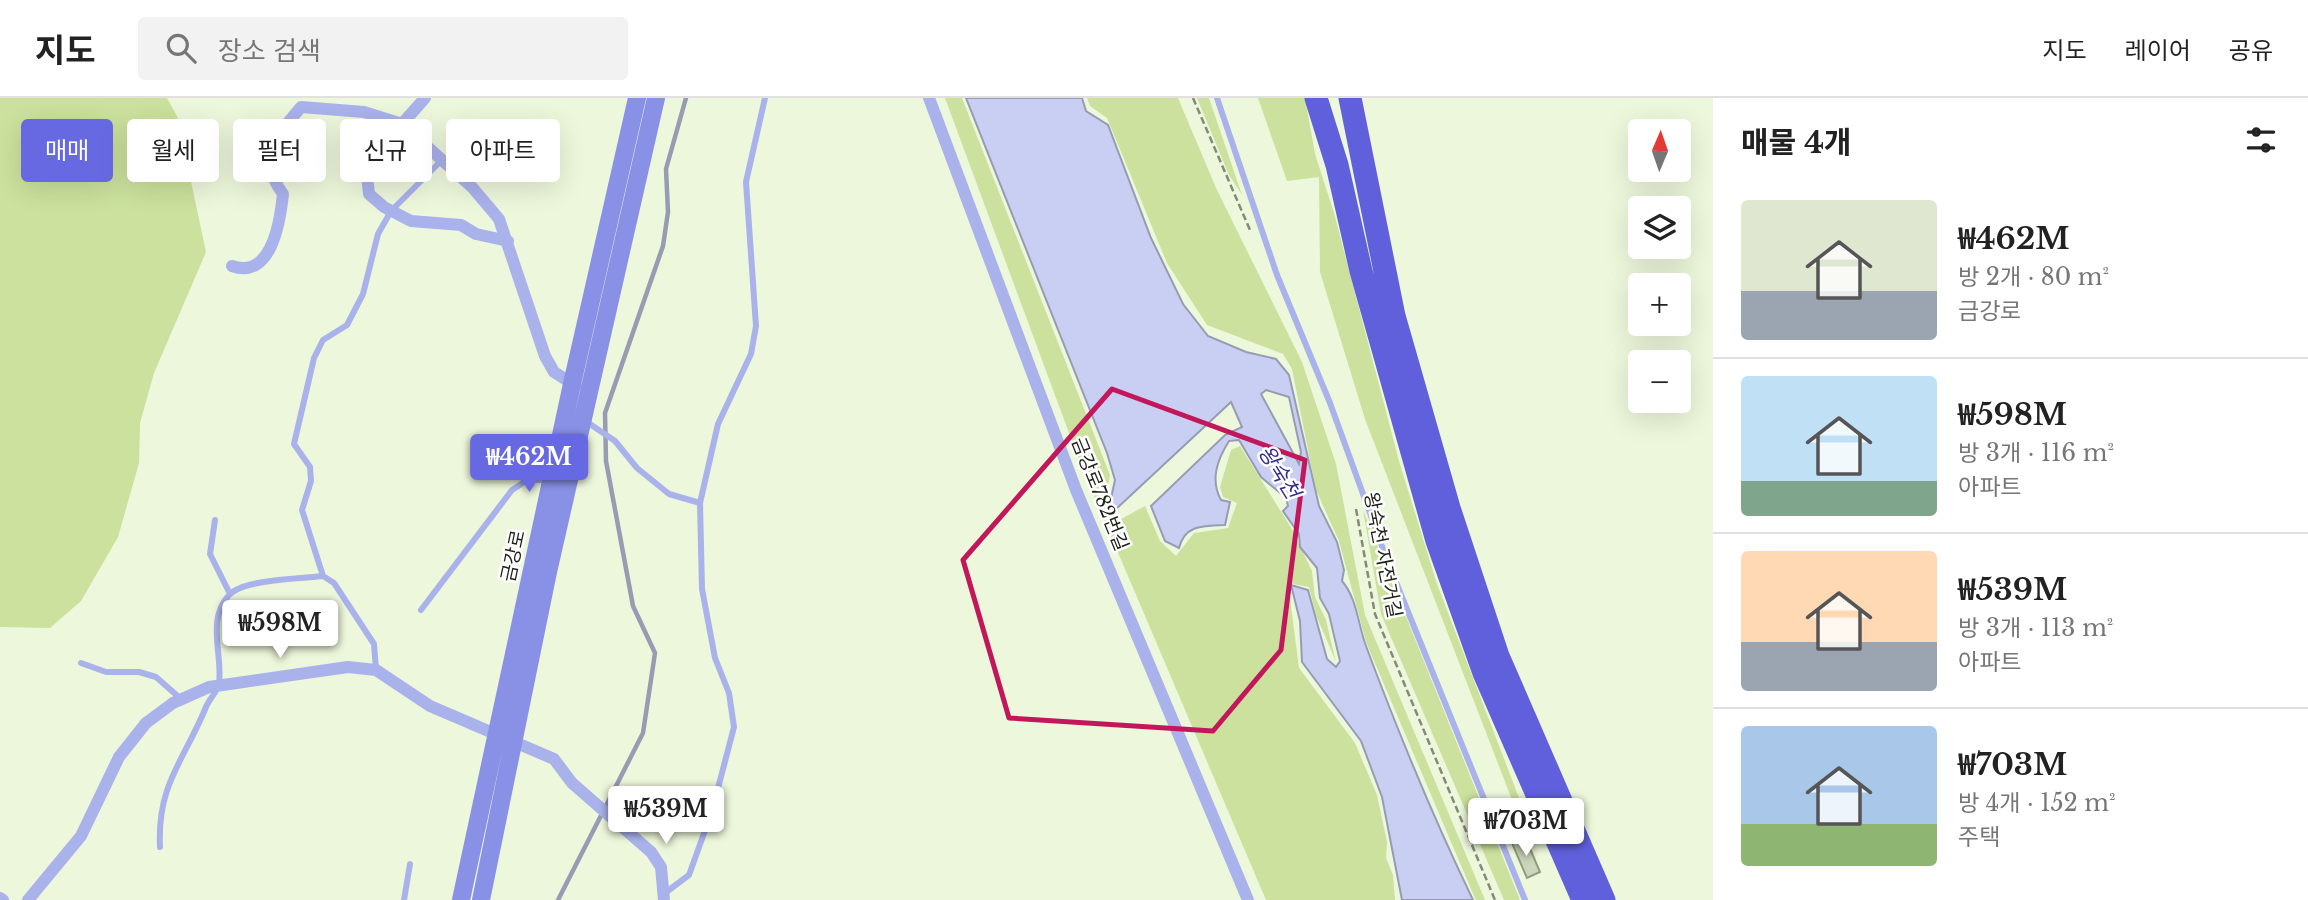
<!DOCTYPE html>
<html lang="ko">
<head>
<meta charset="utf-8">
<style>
	:root { --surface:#fff; --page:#f2f2f2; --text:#222; --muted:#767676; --line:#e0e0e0; --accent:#6769e3 }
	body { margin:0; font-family:"Libre Baskerville","Noto Sans KR",serif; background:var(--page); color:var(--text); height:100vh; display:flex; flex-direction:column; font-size:26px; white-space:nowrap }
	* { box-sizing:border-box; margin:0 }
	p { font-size:23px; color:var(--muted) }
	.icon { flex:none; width:38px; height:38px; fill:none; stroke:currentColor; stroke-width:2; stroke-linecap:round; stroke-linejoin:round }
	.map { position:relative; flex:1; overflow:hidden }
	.side { display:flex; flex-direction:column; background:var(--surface); width:595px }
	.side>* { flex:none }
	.banner { position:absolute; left:21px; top:21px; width:665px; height:63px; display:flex; gap:14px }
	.needle { width:46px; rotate:2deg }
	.fabs { position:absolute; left:1628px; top:21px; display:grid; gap:14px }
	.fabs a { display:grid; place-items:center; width:63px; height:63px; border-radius:7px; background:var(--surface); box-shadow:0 7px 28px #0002; font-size:35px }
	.price { position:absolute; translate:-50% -60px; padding:0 16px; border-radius:7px; background:#fff; color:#222; font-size:23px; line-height:46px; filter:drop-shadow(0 2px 4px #0008) }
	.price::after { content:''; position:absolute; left:50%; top:42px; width:21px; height:16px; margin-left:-10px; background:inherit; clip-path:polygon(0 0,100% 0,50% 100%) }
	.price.active { background:var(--accent); color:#fff }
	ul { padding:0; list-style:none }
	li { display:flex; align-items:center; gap:21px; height:175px; padding:0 28px }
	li+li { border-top:2px solid var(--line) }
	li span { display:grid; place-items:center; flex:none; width:196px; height:140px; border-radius:7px; color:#555 }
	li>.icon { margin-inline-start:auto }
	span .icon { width:84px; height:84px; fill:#fffc; stroke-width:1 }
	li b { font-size:30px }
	h2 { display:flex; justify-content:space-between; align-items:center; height:84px; padding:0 28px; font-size:30px }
	.chip { padding:0 24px; border-radius:7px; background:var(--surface); box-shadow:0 7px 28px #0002; font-size:24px; line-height:63px }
	.chip.active { background:var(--accent); color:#fff }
	header { display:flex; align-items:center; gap:42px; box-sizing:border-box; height:98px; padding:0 35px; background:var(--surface); border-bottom:2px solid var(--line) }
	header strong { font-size:33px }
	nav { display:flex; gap:38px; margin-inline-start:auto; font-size:24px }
	.search { width:490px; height:63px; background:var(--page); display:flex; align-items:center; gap:18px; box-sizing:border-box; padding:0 24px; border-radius:7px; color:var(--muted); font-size:26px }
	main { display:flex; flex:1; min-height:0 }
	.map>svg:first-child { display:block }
</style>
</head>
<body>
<header>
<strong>지도</strong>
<div class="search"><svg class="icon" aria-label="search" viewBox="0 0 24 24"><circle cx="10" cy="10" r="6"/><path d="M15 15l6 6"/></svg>장소 검색</div>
<nav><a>지도</a><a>레이어</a><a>공유</a></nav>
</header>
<main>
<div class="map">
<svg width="1713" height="802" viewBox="0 0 1713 802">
	<rect width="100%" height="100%" fill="#edf7db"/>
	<path fill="#cbe19d" d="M 0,0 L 167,0 L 177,18 L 206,154 L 154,275 L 140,325 L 139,365 L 118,439 L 81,503 L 50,530 L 0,529 Z
		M 945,0 L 962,0 L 1110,377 L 1105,403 L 1111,414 L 1107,417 L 1112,426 L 1145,408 L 1160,443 L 1176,458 L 1194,435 L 1228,430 L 1237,405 L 1223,399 L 1220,389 L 1231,352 L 1240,348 L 1290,428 L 1312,473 L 1315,499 L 1326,522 L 1336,564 L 1316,517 L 1309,489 L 1288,485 L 1299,570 L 1355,645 L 1377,697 L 1387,744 L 1386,760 L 1393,777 L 1395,802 L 1266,802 L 1082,370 Z
		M 1087,0 L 1178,0 L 1216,90 L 1302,264 L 1336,366 L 1365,517 L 1485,802 L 1476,802 L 1474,798 L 1366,544 L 1339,443 L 1316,392 L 1292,271 L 1283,256 L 1207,227 L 1167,165 L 1107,20 L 1090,8 Z
		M 1197,0 L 1209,0 L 1242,97 L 1229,77 Z
		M 1258,0 L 1305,0 L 1315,56 L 1334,115 L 1399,363 L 1437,486 L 1521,705 L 1514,707 L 1365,321 L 1320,174 L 1319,79 L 1287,83 Z
		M 1363,412 L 1520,802 L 1504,802 L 1381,516 Z"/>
	<path fill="#c9cff3" stroke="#979cb2" stroke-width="2" fill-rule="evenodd" d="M 966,0 L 1082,0 L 1086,13 L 1108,27 L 1151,140 L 1183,206 L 1208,238 L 1246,254 L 1276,261 L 1289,277 L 1319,408 L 1337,444 L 1344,472 L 1342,483 C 1357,500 1358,527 1366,548 C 1398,634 1433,719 1473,802 L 1402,802 L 1382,699 L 1361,643 L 1302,564 L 1300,523 L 1291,487 L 1308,492 L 1327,561 L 1336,569 L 1340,563 L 1329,516 L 1320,500 L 1317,470 L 1300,449 L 1299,436 L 1283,413 L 1288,408 L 1286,400 L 1261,379 L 1239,342 L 1229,343 C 1217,362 1210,382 1221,402 L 1230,404 L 1225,427 C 1204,428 1185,426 1179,450 L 1165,443 L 1151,408 L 1225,337 L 1242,329 L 1231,304 L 1115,412 L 1110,405 L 1115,382 L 1107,355 ZM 1266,292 L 1289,299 L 1301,354 L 1299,366 L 1261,296 Z"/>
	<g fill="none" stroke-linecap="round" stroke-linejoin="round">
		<path stroke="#979cb2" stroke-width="4.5" d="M 558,802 L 643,635 L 655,555 L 633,508 L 606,363 L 605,315 L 663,148 L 668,114 L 666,71 L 686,0"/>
	</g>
	<path fill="#ccd6bb" stroke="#939c82" stroke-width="2" d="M 1525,739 L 1540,774 L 1527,780 L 1512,745 Z"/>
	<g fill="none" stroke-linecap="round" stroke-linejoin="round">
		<path stroke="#848a77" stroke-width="2.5" stroke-dasharray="7 3.5" stroke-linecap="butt" d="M 1193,0 L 1250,132
			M 1356,411 L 1375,516 L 1495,802"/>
		<path stroke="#aab2ec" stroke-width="6" d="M 1217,0 L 1277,177 L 1330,305 L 1387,462 L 1525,802
			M 584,322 L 615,343 L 637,370 L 669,396 L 700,405
			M 215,422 L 210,456 L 230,496
			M 421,512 L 512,392 L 529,381 L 549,383
			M 81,565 L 106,574 L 139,574 L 156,579 L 181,601
			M 376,572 L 374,546 L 334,485 L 323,478 L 302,412 L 311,383 L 310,369 L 294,346 L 314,260 L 323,242 L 347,227 L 363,196 L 378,136 L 391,113 L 440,64
			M 160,749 C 157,686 184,663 206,609 C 209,601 217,594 219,586 C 223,557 206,522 229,497 C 244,481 300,481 323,478
			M 665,795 L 689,777 L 712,713 L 734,629 L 729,595 L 715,560 L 702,491 L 700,405 L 718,326 L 751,256 L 756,228 L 746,84 L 765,0
			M 404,802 L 410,766"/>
		<path stroke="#aab2ec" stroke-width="12" d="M 425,0 L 402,26 L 367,78 L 369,96 L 384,109 L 411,123 L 461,127 L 476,136 L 508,143
			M 929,0 L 1076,392 L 1248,802
			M 232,168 C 271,182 280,125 283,96 C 256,60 276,39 301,9 L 364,14 L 402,26 L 472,89 L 499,121 L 545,258 L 554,274 L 576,288
			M 0,800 L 3,802
			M 28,802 L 81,738 L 119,659 L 146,625 L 173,605 L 209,589 L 348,569 L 376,572 L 430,608 L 554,661 L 572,685 L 651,754 L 661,769 L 664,802"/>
		<path stroke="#8991e7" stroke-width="18" d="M 461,802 L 572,286 L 637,0
			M 481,802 L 548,474 L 656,0"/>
		<path stroke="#6060dd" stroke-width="23" d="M 1316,0 L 1337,67 L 1361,173 L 1437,443 L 1484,575 L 1583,802
			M 1350,0 L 1394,218 L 1449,410 L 1498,558 L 1604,802"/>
	</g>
	<path fill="none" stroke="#c2185b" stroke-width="5" stroke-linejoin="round" d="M 1112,291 L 1305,362 L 1281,552 L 1213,633 L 1009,620 L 963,462 Z"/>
	<g text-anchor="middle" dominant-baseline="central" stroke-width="5" stroke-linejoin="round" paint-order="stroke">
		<g font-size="19" fill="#21241a" stroke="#fff">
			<text transform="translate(1100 396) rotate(68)">금강로782번길</text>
			<text transform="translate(1383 457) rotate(79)">왕숙천 자전거길</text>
			<text transform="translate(513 458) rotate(-78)">금강로</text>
		</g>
		<g font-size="21" font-style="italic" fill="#342e90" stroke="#fff">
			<text transform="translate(1279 374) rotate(58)">왕숙천</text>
		</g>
	</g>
</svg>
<div class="fabs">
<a><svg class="needle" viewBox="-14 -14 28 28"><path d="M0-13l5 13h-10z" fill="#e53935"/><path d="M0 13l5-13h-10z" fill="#767676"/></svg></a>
<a><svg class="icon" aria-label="layers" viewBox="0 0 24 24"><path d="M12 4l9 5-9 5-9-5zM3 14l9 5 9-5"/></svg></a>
<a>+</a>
<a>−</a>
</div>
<b class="price active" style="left:529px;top:396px">₩462M</b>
<b class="price" style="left:280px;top:562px">₩598M</b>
<b class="price" style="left:666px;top:748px">₩539M</b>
<b class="price" style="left:1526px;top:760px">₩703M</b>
<div class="banner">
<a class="chip active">매매</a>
<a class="chip">월세</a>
<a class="chip">필터</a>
<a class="chip">신규</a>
<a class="chip">아파트</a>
</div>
</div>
<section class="side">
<h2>매물 4개<svg class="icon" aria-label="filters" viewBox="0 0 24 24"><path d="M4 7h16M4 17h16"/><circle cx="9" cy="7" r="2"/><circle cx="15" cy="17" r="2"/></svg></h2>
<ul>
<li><span style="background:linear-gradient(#dfe7d0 65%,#9aa5b1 0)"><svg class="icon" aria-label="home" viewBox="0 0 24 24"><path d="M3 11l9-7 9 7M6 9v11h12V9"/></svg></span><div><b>₩462M</b><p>방 2개 · 80 m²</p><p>금강로</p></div></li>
<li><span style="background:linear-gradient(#bfe0f5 75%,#7fa58c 0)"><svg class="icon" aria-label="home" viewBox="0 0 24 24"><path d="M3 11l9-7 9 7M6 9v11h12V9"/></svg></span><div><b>₩598M</b><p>방 3개 · 116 m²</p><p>아파트</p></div></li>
<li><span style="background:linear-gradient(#ffd9b3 65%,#9aa5b1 0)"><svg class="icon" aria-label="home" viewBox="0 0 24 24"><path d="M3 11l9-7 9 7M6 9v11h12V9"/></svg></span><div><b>₩539M</b><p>방 3개 · 113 m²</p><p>아파트</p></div></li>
<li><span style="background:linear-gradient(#a9c7e8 70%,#8fb573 0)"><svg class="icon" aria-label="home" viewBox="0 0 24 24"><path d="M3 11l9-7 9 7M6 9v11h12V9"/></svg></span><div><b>₩703M</b><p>방 4개 · 152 m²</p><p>주택</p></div></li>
</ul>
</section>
</main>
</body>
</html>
